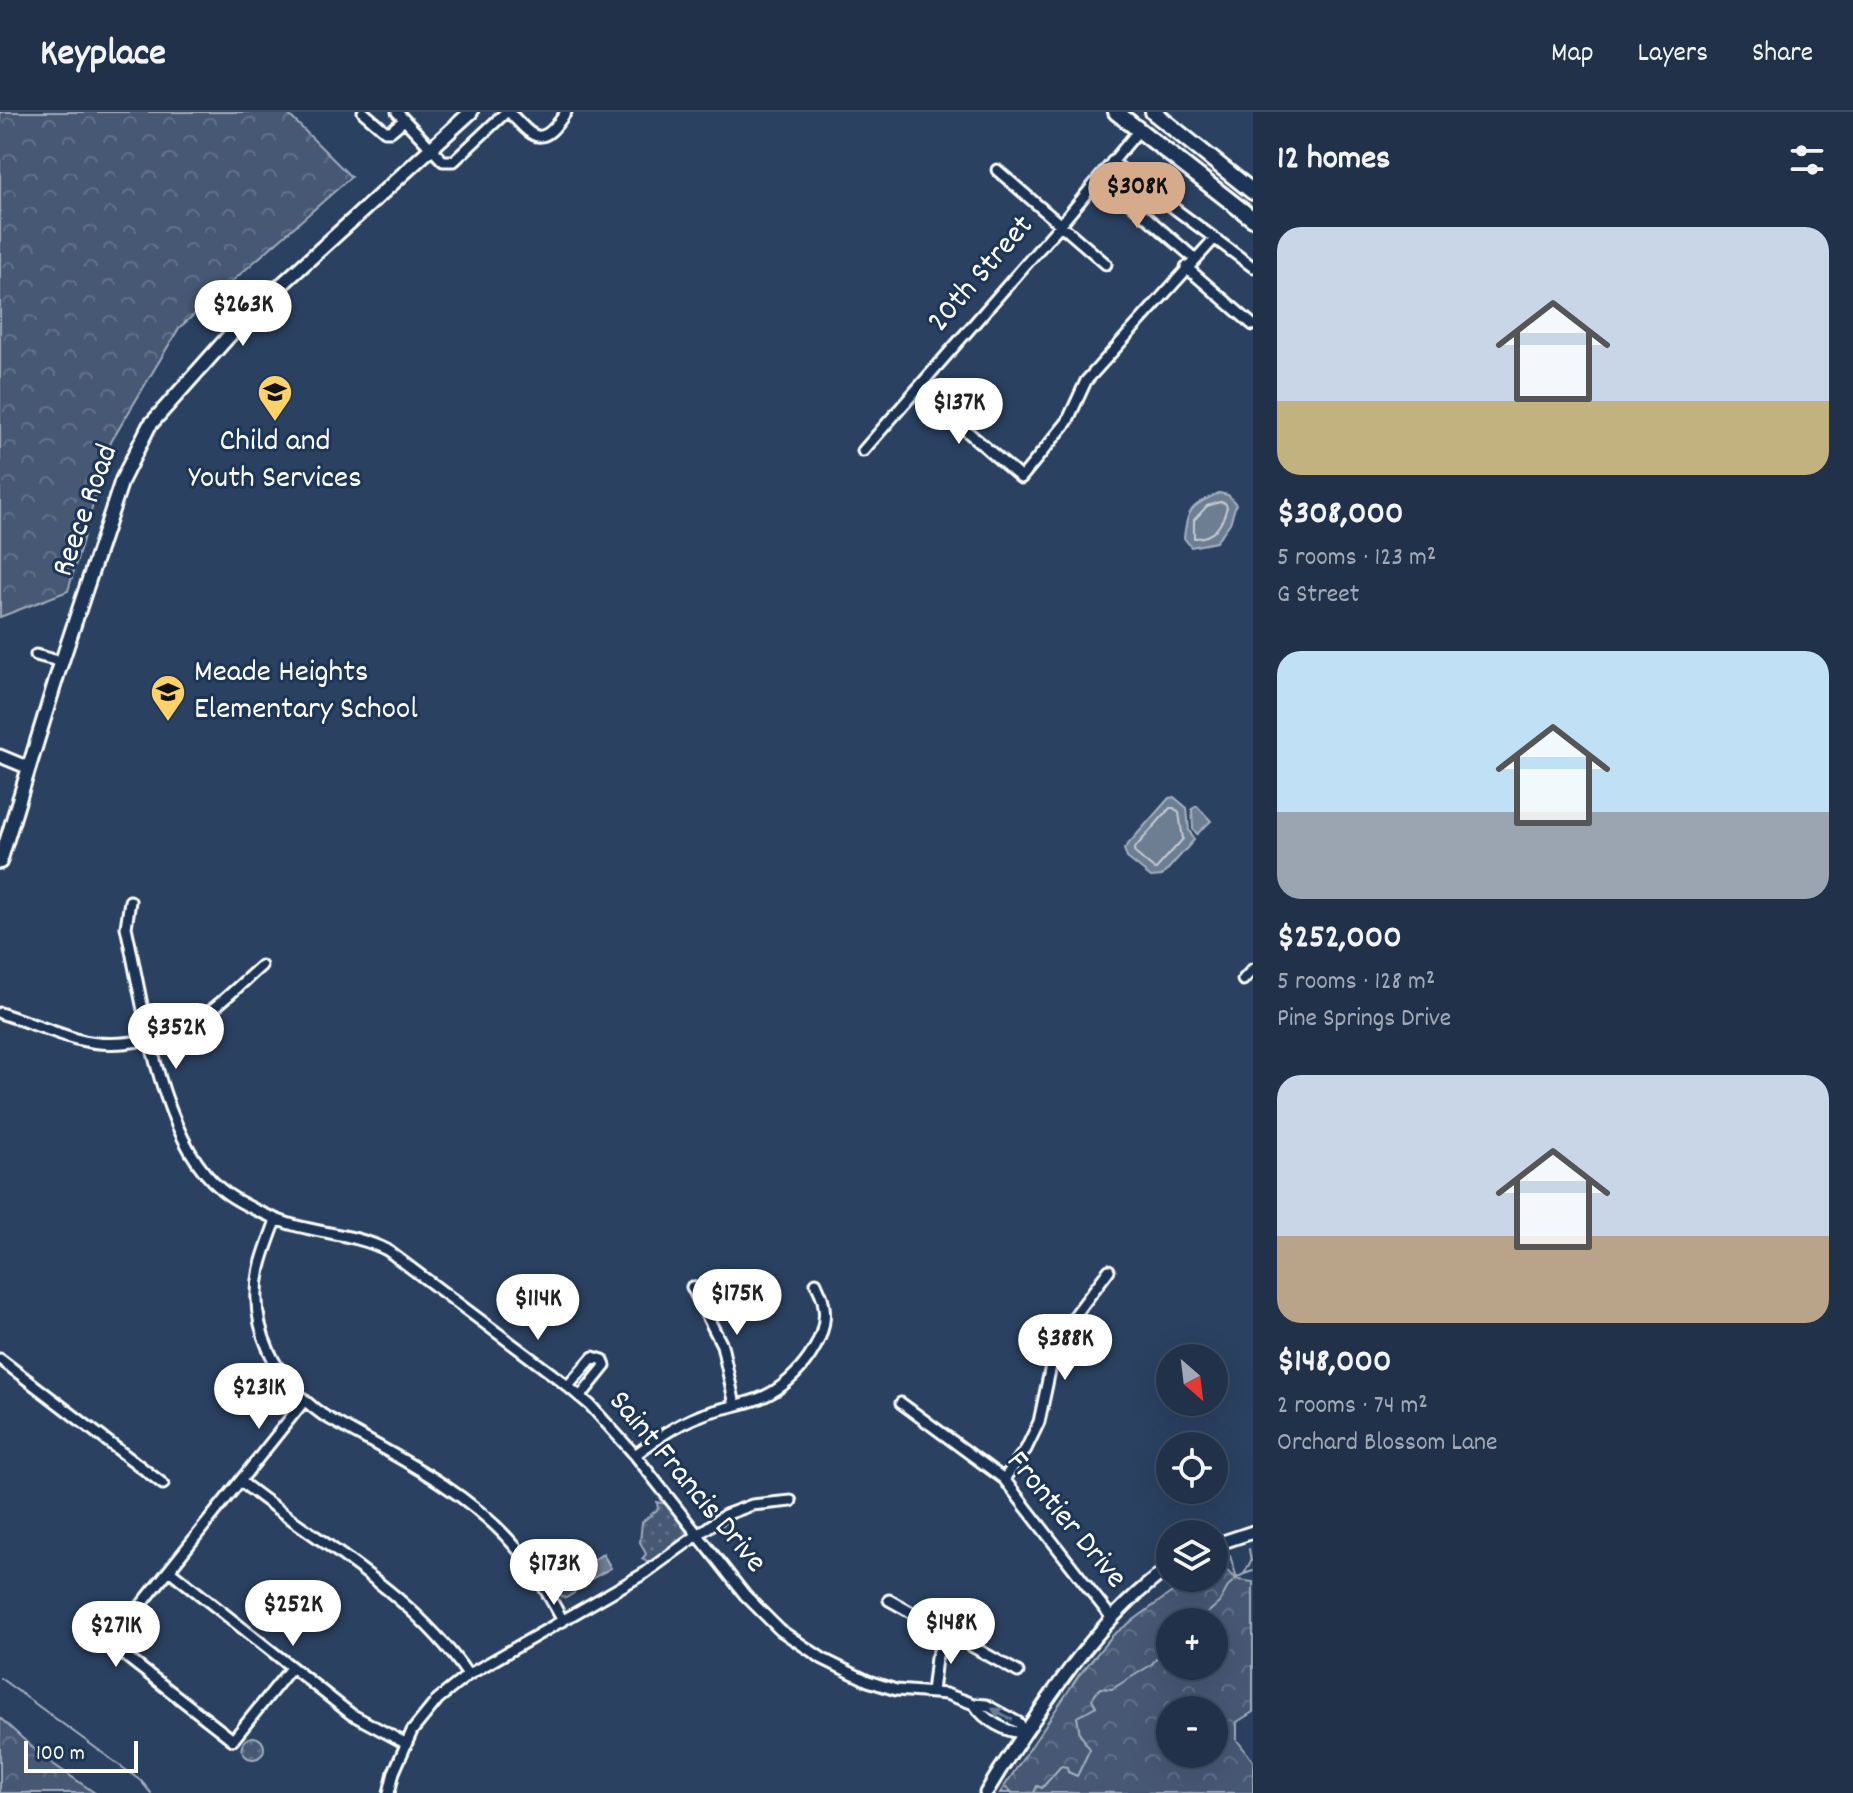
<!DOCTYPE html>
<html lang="en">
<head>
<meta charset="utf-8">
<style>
	:root { --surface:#203149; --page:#283950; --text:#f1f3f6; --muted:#a2a9b4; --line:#3d4c61; --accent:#d6ab8b }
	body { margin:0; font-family:Dekko,sans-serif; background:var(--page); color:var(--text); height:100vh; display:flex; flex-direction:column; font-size:30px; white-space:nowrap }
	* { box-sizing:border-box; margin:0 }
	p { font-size:26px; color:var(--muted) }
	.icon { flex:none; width:44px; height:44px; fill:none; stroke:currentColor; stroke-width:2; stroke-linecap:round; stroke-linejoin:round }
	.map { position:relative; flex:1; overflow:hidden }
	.panel { display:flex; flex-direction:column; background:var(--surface); width:600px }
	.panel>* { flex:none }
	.needle { width:52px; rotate:152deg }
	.controls { position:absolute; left:1156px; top:1232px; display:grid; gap:16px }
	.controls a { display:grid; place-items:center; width:72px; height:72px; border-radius:50%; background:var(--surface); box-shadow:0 8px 32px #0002,0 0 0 2px var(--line); font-size:40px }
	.scale { position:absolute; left:24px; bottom:20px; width:114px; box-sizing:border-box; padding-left:8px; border:4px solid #fff; border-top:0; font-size:22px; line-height:28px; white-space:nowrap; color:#fff; -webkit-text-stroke:6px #1d3557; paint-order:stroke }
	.price { position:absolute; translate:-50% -68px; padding:0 18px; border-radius:28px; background:#fff; color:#222; font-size:26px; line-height:52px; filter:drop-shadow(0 2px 4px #0008) }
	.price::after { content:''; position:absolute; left:50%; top:48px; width:24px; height:18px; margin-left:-12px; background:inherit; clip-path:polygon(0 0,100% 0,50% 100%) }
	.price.on { background:var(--accent); color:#111 }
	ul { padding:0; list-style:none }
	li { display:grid; align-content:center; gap:16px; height:424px; padding:0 24px }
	li span { display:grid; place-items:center; height:248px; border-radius:24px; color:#555 }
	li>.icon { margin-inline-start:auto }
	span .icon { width:144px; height:144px; fill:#fffc; stroke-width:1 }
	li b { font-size:34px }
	h2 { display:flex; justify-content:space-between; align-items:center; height:96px; padding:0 24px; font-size:34px }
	header { display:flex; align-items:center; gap:48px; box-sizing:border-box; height:112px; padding:0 40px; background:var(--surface); border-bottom:2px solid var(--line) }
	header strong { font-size:38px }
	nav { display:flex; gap:44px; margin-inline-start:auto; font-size:28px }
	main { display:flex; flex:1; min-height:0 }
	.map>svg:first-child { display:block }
</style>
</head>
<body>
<header>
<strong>Keyplace</strong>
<nav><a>Map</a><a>Layers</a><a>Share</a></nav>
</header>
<main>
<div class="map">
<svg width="1253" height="1681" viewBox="0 0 1253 1681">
	<defs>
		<pattern id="forest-crowns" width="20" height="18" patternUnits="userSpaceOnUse" patternTransform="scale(2)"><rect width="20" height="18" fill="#465975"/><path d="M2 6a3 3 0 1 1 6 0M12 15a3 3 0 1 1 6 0" fill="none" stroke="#62728a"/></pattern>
		<pattern id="park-dots" width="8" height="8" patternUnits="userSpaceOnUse" patternTransform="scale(2)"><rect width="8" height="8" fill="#465975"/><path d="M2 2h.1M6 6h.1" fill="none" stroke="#62728a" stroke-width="1.8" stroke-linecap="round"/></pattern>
	</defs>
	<rect width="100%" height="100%" fill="#2a4161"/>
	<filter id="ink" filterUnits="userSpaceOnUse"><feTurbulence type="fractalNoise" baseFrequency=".0125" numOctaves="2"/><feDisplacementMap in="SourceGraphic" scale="16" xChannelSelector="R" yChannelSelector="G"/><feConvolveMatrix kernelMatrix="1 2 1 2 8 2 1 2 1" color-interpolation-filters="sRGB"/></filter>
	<g filter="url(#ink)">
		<path fill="url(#forest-crowns)" stroke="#a2acba" stroke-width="2" fill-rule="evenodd" d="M 0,0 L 286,0 L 351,65 L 179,216 L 111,330 L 68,479 L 0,505 Z
			M 1223,1456 L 1239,1468 L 1253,1470 L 1253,1600 L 1237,1610 L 1237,1628 L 1253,1649 L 1253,1681 L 1000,1681 L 1079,1563 L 1113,1523 L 1190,1467 L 1214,1466 L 1214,1457 ZM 1170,1510 L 1214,1510 L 1214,1554 L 1170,1554 ZM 1170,1598 L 1214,1598 L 1214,1642 L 1170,1642 Z
			M 0,1606 L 43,1645 L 95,1681 L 0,1681 Z"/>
		<path fill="url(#park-dots)" stroke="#a2acba" stroke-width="2" d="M 657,1390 L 667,1392 L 687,1420 L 684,1426 L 649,1451 L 642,1447 L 646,1442 L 640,1430 L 642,1410 L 658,1397 Z
			M 557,1451 L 560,1452 L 575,1477 L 574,1481 L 566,1486 L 562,1485 L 547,1460 Z
			M242 1636a11 11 0 1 1 22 0a11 11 0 1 1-22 0Z"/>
		<path fill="#6d7d92" stroke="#a7b1be" stroke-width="2" d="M 1219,381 L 1228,383 L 1236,392 L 1230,411 L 1216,430 L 1191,435 L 1184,426 C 1187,395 1192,394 1219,381 Z
			M 1174,685 L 1187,696 L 1189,718 L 1194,728 L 1162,764 L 1151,765 L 1127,746 L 1124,737 L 1169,686 Z
			M 1197,694 L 1211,709 L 1197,722 L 1193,717 L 1192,697 Z
			M 578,1432 L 582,1439 L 577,1440 L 581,1442 L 581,1447 L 585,1446 L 588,1451 L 603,1442 L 611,1456 L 586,1470 L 570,1440 Z"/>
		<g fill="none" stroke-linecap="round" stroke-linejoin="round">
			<path stroke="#c5cbd3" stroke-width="2" d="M 1220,390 L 1225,391 L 1227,395 C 1222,413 1215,426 1194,426 L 1194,408 L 1207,394 Z
				M 1170,696 L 1174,696 L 1179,701 L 1183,727 L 1155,758 L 1135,741 L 1134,737 Z"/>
			<path stroke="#a7b1be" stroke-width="2" d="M 1244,1462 L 1253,1459
				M 1238,1465 L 1244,1462 L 1251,1449 L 1249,1437
				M 1197,1510 L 1219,1491 L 1229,1473 L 1237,1466 L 1230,1444
				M 0,1566 L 141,1669 L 151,1681
				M 1006,1676 L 1013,1681
				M 1034,1681 L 1037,1674 L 1042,1676 L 1061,1654 L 1067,1655 L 1068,1660 L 1077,1664 L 1090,1637 L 1080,1622 L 1077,1605 L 1096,1594 L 1092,1587 L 1100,1576 L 1112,1577 L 1151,1553 L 1170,1531"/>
			<g stroke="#fff" stroke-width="15">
				<path id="minor" d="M 363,0 L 385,19 L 391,19 L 404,8
					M 397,0 L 443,49 L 454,49 L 506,0
					M 509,0 C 534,26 541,38 566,0
					M 1112,50 L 1253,155
					M 997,58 L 1106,152
					M 1100,65 L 1195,147
					M 1186,155 L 1253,213
					M 918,277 L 1021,366 L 1067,310 L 1086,269 L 1214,127
					M 863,339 L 1061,112 L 1139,18
					M 36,543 L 62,550
					M 130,789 L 126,815 C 143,890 160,1028 221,1077 C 234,1088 253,1097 269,1104 C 306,1122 350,1119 387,1138 L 560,1268 L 590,1293 L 635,1343 L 745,1483 L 780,1518 L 823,1547 L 868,1569 L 896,1578 L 946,1582 L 974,1592 L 986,1593 L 1019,1611 L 1025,1621
					M 1243,868 L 1253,857
					M 0,901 C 25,909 50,919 76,927 C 120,939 174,926 210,899 C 228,885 244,869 261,854
					M 276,1108 C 271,1123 264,1139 260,1156 C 247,1214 276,1270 323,1303 C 388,1341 462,1374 512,1431 C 533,1454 548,1482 563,1509
					M 692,1175 L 722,1233 L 735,1293
					M 0,1247 L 163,1372
					M 568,1274 L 593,1245 L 603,1248 L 605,1254 L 580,1285
					M 901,1291 L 1004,1367 L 1111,1505
					M 635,1343 C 655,1328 675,1313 699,1304 C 720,1295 744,1294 765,1284 C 797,1269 832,1226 823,1189 C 822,1183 818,1177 816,1171
					M 1004,1367 L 1026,1337 L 1039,1310 L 1052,1249 L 1064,1218 L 1109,1158
					M 240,1369 C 318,1431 411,1479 468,1563
					M 169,1458 L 351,1602 L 405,1631
					M 889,1488 L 1018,1560
					M 291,1556 L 233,1628 L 110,1532 L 304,1289
					M 932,1580 L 936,1546 L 947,1521
					M 974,1592 C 984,1608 1006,1621 1025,1621
					M 389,1681 L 394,1660 L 412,1619 L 438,1587 L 468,1563 L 645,1461 L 725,1403 L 752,1393 L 791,1389"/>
			</g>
			<g stroke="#fff" stroke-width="17">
				<path id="tertiary" d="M 0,644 L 29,656
					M 1214,1433 L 1253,1420
					M 986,1681 L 1000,1658 C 1050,1584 1096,1508 1170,1455"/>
			</g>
			<g stroke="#fff" stroke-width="18">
				<path id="secondary" d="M 0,750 L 57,564 L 122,368 L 149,314 L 229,224 L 278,176 L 471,0"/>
			</g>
			<g stroke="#fff" stroke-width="20">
				<path id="primary" d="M 1116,0 L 1253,107
					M 1153,0 L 1253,80"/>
			</g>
			<use href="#minor" stroke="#1d3557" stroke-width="9"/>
			<use href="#tertiary" stroke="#1d3557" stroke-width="11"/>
			<use href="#secondary" stroke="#1d3557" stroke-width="12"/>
			<use href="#primary" stroke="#1d3557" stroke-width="14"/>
		</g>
		<defs><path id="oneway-solid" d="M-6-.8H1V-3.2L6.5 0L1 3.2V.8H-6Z" transform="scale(2)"/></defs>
		<use fill="#6c7c92" href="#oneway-solid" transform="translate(1002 1602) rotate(-151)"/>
	</g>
	<defs>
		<g id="school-pin" transform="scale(1.8)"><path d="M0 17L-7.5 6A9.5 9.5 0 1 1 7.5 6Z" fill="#ffd166" stroke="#1d3557"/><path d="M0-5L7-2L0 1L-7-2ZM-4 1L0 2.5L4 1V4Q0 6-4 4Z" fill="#111"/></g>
	</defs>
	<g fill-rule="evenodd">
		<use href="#school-pin" x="275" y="280"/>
		<use href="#school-pin" x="168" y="580"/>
	</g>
	<g text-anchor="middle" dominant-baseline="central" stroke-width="6" stroke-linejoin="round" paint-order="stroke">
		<g font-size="32" fill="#fff" stroke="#1d3557">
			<text transform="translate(982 163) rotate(-49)">20th Street</text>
			<text transform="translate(87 399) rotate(-70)">Reece Road</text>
			<text transform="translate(686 1371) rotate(50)">Saint Francis Drive</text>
			<text transform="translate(1065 1409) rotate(50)">Frontier Drive</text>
		</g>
		<g font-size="32" fill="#fff" stroke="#1d3557">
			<text x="275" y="331">Child and<tspan x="275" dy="37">Youth Services</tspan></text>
			<text x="194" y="562" text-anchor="start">Meade Heights<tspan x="194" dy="37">Elementary School</tspan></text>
		</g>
	</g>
</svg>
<div class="controls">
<a><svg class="needle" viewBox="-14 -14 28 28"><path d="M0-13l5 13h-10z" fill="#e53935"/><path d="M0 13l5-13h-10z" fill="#a2a9b4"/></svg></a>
<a><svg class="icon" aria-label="locate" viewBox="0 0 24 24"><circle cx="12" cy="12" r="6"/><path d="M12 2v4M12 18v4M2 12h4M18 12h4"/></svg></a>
<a><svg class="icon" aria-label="layers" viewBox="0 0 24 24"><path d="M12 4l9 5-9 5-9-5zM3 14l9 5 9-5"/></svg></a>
<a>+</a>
<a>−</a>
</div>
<div class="scale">100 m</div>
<b class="price on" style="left:1137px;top:118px">$308K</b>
<b class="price" style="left:243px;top:236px">$263K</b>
<b class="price" style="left:959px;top:334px">$137K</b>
<b class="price" style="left:176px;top:959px">$352K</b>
<b class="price" style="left:737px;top:1225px">$175K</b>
<b class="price" style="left:538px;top:1230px">$114K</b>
<b class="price" style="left:1065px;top:1270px">$388K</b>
<b class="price" style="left:259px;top:1319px">$231K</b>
<b class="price" style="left:554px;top:1495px">$173K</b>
<b class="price" style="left:293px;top:1536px">$252K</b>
<b class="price" style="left:951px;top:1554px">$148K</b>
<b class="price" style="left:116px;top:1557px">$271K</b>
</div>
<section class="panel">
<h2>12 homes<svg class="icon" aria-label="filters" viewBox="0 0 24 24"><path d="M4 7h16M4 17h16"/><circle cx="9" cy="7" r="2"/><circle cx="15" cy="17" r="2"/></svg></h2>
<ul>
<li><span style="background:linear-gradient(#c9d6e8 70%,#c2b280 0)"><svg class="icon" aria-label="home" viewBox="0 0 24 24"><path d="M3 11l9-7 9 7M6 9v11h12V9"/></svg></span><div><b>$308,000</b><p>5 rooms · 123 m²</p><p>G Street</p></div></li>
<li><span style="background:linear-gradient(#bfe0f5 65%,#9aa5b1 0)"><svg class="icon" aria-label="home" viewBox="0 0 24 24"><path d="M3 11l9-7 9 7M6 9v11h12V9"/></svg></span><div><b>$252,000</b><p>5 rooms · 128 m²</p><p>Pine Springs Drive</p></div></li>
<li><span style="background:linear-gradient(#c9d6e8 65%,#b9a48a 0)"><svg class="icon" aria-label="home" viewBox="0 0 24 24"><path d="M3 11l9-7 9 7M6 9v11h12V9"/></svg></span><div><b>$148,000</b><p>2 rooms · 74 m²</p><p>Orchard Blossom Lane</p></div></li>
</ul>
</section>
</main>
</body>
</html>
